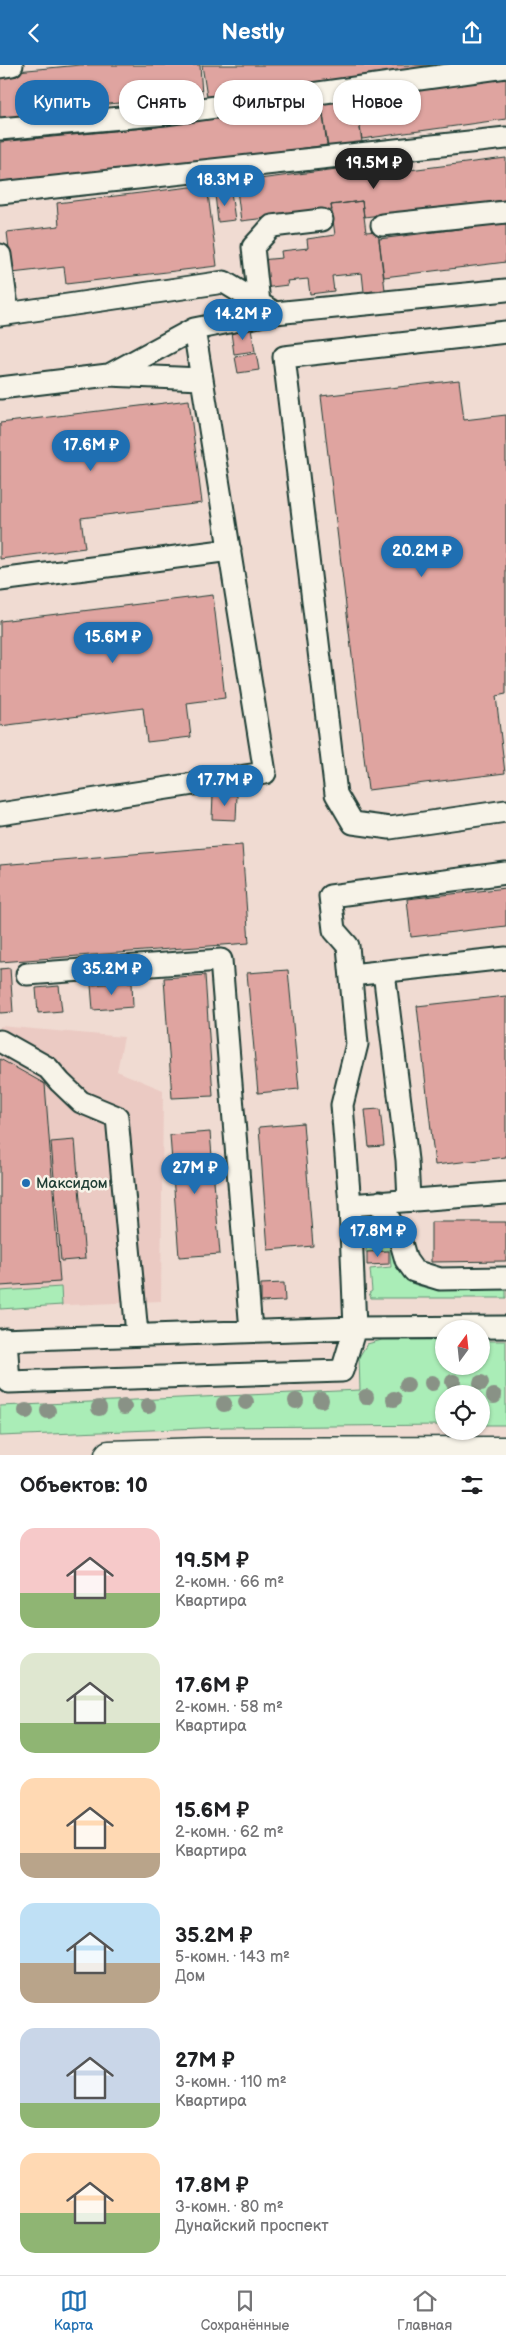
<!DOCTYPE html>
<html lang="ru">
<head>
<meta charset="utf-8">
<style>
	:root { --surface:#fff; --page:#f2f2f2; --text:#202124; --muted:#757577; --line:#e0e0e0; --accent:#1f6fb2 }
	body { margin:0; font-family:"Balsamiq Sans",sans-serif; background:var(--page); color:var(--text); height:100vh; display:flex; flex-direction:column; font-size:19px; white-space:nowrap }
	* { box-sizing:border-box; margin:0 }
	p { font-size:16px; color:var(--muted) }
	.icon { flex:none; width:28px; height:28px; fill:none; stroke:currentColor; stroke-width:2; stroke-linecap:round; stroke-linejoin:round }
	.map { position:relative; height:1390px; overflow:hidden }
	.details { display:flex; flex-direction:column; background:var(--surface); flex:1 }
	.details>* { flex:none }
	.guide { position:absolute; left:15px; top:15px; width:476px; height:45px; display:flex; gap:10px }
	.needle { width:32px; rotate:15deg }
	.buttons { position:absolute; left:435px; top:1255px; display:grid; gap:10px }
	.buttons a { display:grid; place-items:center; width:55px; height:55px; border-radius:50%; background:var(--surface); box-shadow:0 1px 4px #0004; font-size:25px }
	.price { position:absolute; translate:-50% -42px; padding:0 11px; border-radius:18px; background:var(--accent); color:#fff; font-size:16px; line-height:32px; filter:drop-shadow(0 1px 2px #0008) }
	.price::after { content:''; position:absolute; left:50%; top:30px; width:15px; height:11px; margin-left:-8px; background:inherit; clip-path:polygon(0 0,100% 0,50% 100%) }
	.price.active { background:#222; color:#fff }
	ul { padding:0; list-style:none }
	li { display:flex; align-items:center; gap:15px; height:125px; padding:0 20px }
	li span { display:grid; place-items:center; flex:none; width:140px; height:100px; border-radius:15px; color:#555 }
	li>.icon { margin-inline-start:auto }
	span .icon { width:60px; height:60px; fill:#fffc; stroke-width:1 }
	li b { font-size:21px }
	h2 { display:flex; justify-content:space-between; align-items:center; height:60px; padding:0 20px; font-size:21px }
	.tag { padding:0 18px; border-radius:20px; background:var(--surface); box-shadow:0 1px 4px #0004; font-size:18px; line-height:45px }
	.tag.active { background:var(--accent); color:#fff }
	header { display:flex; justify-content:space-between; align-items:center; height:65px; padding:0 20px; background:var(--accent); color:#fff; font-size:22px; font-weight:700 }
	.dock { display:flex; justify-content:space-around; align-items:center; height:70px; border-top:1px solid var(--line); background:var(--surface); font-size:14px; color:var(--muted) }
	.dock a { display:grid; justify-items:center; gap:2px }
	.dock .active { color:var(--accent) }
	.map>svg:first-child { display:block }
</style>
</head>
<body>
<header><svg class="icon" aria-label="back" viewBox="0 0 24 24"><path d="M15 5l-7 7 7 7"/></svg>Nestly<svg class="icon" aria-label="share" viewBox="0 0 24 24"><path d="M12 15V3M7 8l5-5 5 5M5 13v7h14v-7"/></svg></header>
<div class="map">
<svg width="506" height="1390" viewBox="0 0 506 1390">
	<rect width="100%" height="100%" fill="#f0dbd2"/>
	<filter id="ink" filterUnits="userSpaceOnUse"><feTurbulence type="fractalNoise" baseFrequency=".02" numOctaves="2"/><feDisplacementMap in="SourceGraphic" scale="10" xChannelSelector="R" yChannelSelector="G"/><feConvolveMatrix kernelMatrix="1 2 1 2 8 2 1 2 1" color-interpolation-filters="sRGB"/></filter>
	<g filter="url(#ink)">
		<path fill="#ebcac3" d="M 0,961 L 124,972 L 117,1006 L 163,1025 L 161,1236 L 0,1243 Z"/>
		<path fill="#aaedb7" stroke="#649576" d="M 375,1166 C 397,1168 392,1203 407,1215 C 425,1230 482,1224 506,1224 L 506,1233 L 371,1233 L 369,1228 L 372,1226 L 370,1204 L 391,1202 L 390,1185 L 366,1187 L 367,1172 Z
			M 61,1222 L 62,1240 L 0,1244 L 0,1226 Z
			M 382,1275 L 444,1275 L 444,1301 L 481,1301 L 481,1276 L 506,1276 L 506,1360 L 481,1360 L 481,1329 L 444,1329 L 444,1360 L 226,1362 L 0,1371 L 0,1341 L 360,1325 L 359,1292 L 367,1279 Z"/>
		<path fill="#dfa4a0" stroke="#1f3d34" d="M 80,0 L 200,0 L 202,30 L 46,45 L 46,49 L 0,54 L 0,13 L 17,11 L 17,6 Z
			M 202,0 L 444,0 L 207,32 Z
			M 506,13 L 506,54 L 362,74 L 355,33 Z
			M 355,30 L 362,77 L 328,82 L 321,35 Z
			M 321,37 L 327,80 L 161,102 L 0,118 L 0,77 L 156,62 Z
			M 506,93 L 506,135 L 364,152 L 362,136 L 331,140 L 332,145 L 241,156 L 236,117 L 368,100 L 369,110 Z
			M 227,117 L 228,127 L 209,128 L 209,118 Z
			M 207,120 L 217,201 L 66,219 L 64,202 L 12,208 L 7,167 L 59,161 L 57,138 Z
			M 231,127 L 235,155 L 218,157 L 215,129 Z
			M 362,136 L 366,167 L 378,166 L 385,225 L 364,227 L 362,208 L 332,211 L 334,226 L 310,229 L 308,214 L 287,216 L 288,220 L 263,223 L 260,195 L 282,193 L 281,186 L 308,183 L 307,174 L 335,170 L 331,140 Z
			M 506,158 L 506,197 L 384,212 L 379,174 Z
			M 251,263 L 255,286 L 234,289 L 231,267 Z
			M 256,288 L 259,305 L 238,308 L 235,292 Z
			M 459,315 L 464,355 L 506,350 L 506,629 L 496,631 L 505,708 L 368,725 L 321,331 Z
			M 189,335 L 202,438 L 81,453 L 85,483 L 0,494 L 0,358 Z
			M 213,530 L 225,633 L 187,638 L 191,672 L 147,677 L 143,643 L 0,661 L 0,556 Z
			M 213,730 L 237,730 L 236,755 L 212,754 Z
			M 242,780 L 249,878 L 0,897 L 0,800 Z
			M 506,823 L 506,861 L 411,872 L 407,834 Z
			M 10,903 L 13,947 L 0,948 L 0,904 Z
			M 288,905 L 299,1024 L 258,1028 L 247,908 Z
			M 205,910 L 213,1031 L 172,1033 L 164,913 Z
			M 132,917 L 133,942 L 93,945 L 91,920 Z
			M 59,921 L 62,946 L 38,948 L 36,923 Z
			M 506,931 L 506,1092 L 435,1100 L 417,941 Z
			M 0,994 L 45,1019 L 60,1217 L 0,1221 Z
			M 380,1044 L 384,1081 L 369,1082 L 365,1045 Z
			M 303,1058 L 313,1181 L 268,1185 L 259,1062 Z
			M 210,1067 L 220,1189 L 179,1192 L 170,1070 Z
			M 75,1075 L 85,1194 L 61,1196 L 51,1077 Z
			M 431,1157 L 506,1157 L 506,1196 L 431,1197 Z
			M 389,1186 L 389,1199 L 367,1200 L 367,1187 Z
			M 284,1218 L 285,1236 L 261,1237 L 261,1219 Z"/>
		<g fill="none" stroke-linecap="round" stroke-linejoin="round">
			<g stroke="#1f3d34" stroke-width="25">
				<path id="minor" d="M 0,2 L 12,0
					M 0,64 L 165,49 L 506,2
					M 0,128 L 506,73
					M 382,160 L 506,147
					M 0,190 L 8,249
					M 259,238 L 253,182 L 272,161 L 322,155
					M 0,250 L 224,217 L 275,248 L 506,225
					M 506,267 L 284,292 L 336,729 L 353,758 L 390,763 L 506,746
					M 109,310 L 194,264 L 275,248
					M 0,323 L 108,310 L 201,314
					M 0,515 L 230,485
					M 0,749 L 265,708 L 194,264
					M 384,907 L 407,1095 L 409,1135
					M 27,909 L 221,895 L 251,1266
					M 351,910 L 506,893
					M 0,976 L 48,1003 L 60,1017 L 81,1037 L 117,1052 L 137,1269
					M 380,1137 L 400,1174 L 406,1195 L 414,1206 L 440,1214 L 506,1213
					M 350,1140 L 506,1128
					M 6,1274 L 9,1317 L 342,1306 L 355,1263 L 350,1140 L 342,1040 L 357,979 L 348,881 L 334,865 L 330,831 L 506,808
					M 0,1275 L 355,1263 L 506,1262"/>
			</g>
			<g stroke="#1f3d34" stroke-width="31">
				<path id="major" d="M 109,1390 L 202,1387 L 506,1386"/>
			</g>
			<use href="#minor" stroke="#f7f3e8" stroke-width="21"/>
			<use href="#major" stroke="#f7f3e8" stroke-width="28"/>
		</g>
		<g fill="#899286">
			<circle cx="453" cy="1317" r="8"/>
			<circle cx="432" cy="1318" r="8"/>
			<circle cx="481" cy="1318" r="8"/>
			<circle cx="407" cy="1320" r="8"/>
			<circle cx="494" cy="1331" r="8"/>
			<circle cx="366" cy="1332" r="8"/>
			<circle cx="394" cy="1334" r="8"/>
			<circle cx="321" cy="1335" r="8"/>
			<circle cx="296" cy="1336" r="8"/>
			<circle cx="246" cy="1337" r="8"/>
			<circle cx="224" cy="1339" r="8"/>
			<circle cx="148" cy="1341" r="8"/>
			<circle cx="124" cy="1342" r="8"/>
			<circle cx="99" cy="1343" r="8"/>
			<circle cx="26" cy="1346" r="8"/>
			<circle cx="48" cy="1346" r="8"/>
		</g>
	</g>
	<circle fill="#1f6fb2" stroke="#f7f3e8" stroke-width="2" cx="26" cy="1118" r="5"/>
	<g text-anchor="middle" dominant-baseline="central" stroke-width="5" stroke-linejoin="round" paint-order="stroke">
		<g font-size="15" fill="#1f3d34" stroke="#f7f3e8" text-anchor="start">
			<text x="36" y="1118">Максидом</text>
		</g>
	</g>
</svg>
<div class="buttons">
<a><svg class="needle" viewBox="-14 -14 28 28"><path d="M0-13l5 13h-10z" fill="#e53935"/><path d="M0 13l5-13h-10z" fill="#757577"/></svg></a>
<a><svg class="icon" aria-label="locate" viewBox="0 0 24 24"><circle cx="12" cy="12" r="6"/><path d="M12 2v4M12 18v4M2 12h4M18 12h4"/></svg></a>
</div>
<b class="price active" style="left:374px;top:125px">19.5M ₽</b>
<b class="price" style="left:225px;top:142px">18.3M ₽</b>
<b class="price" style="left:243px;top:276px">14.2M ₽</b>
<b class="price" style="left:91px;top:407px">17.6M ₽</b>
<b class="price" style="left:422px;top:513px">20.2M ₽</b>
<b class="price" style="left:113px;top:599px">15.6M ₽</b>
<b class="price" style="left:225px;top:742px">17.7M ₽</b>
<b class="price" style="left:112px;top:931px">35.2M ₽</b>
<b class="price" style="left:195px;top:1130px">27M ₽</b>
<b class="price" style="left:378px;top:1193px">17.8M ₽</b>
<div class="guide">
<a class="tag active">Купить</a>
<a class="tag">Снять</a>
<a class="tag">Фильтры</a>
<a class="tag">Новое</a>
</div>
</div>
<section class="details">
<h2>Объектов: 10<svg class="icon" aria-label="filters" viewBox="0 0 24 24"><path d="M4 7h16M4 17h16"/><circle cx="9" cy="7" r="2"/><circle cx="15" cy="17" r="2"/></svg></h2>
<ul>
<li><span style="background:linear-gradient(#f6c9c9 65%,#8fb573 0)"><svg class="icon" aria-label="home" viewBox="0 0 24 24"><path d="M3 11l9-7 9 7M6 9v11h12V9"/></svg></span><div><b>19.5M ₽</b><p>2-комн. · 66 m²</p><p>Квартира</p></div></li>
<li><span style="background:linear-gradient(#dfe7d0 70%,#8fb573 0)"><svg class="icon" aria-label="home" viewBox="0 0 24 24"><path d="M3 11l9-7 9 7M6 9v11h12V9"/></svg></span><div><b>17.6M ₽</b><p>2-комн. · 58 m²</p><p>Квартира</p></div></li>
<li><span style="background:linear-gradient(#ffd9b3 75%,#b9a48a 0)"><svg class="icon" aria-label="home" viewBox="0 0 24 24"><path d="M3 11l9-7 9 7M6 9v11h12V9"/></svg></span><div><b>15.6M ₽</b><p>2-комн. · 62 m²</p><p>Квартира</p></div></li>
<li><span style="background:linear-gradient(#bfe0f5 60%,#b9a48a 0)"><svg class="icon" aria-label="home" viewBox="0 0 24 24"><path d="M3 11l9-7 9 7M6 9v11h12V9"/></svg></span><div><b>35.2M ₽</b><p>5-комн. · 143 m²</p><p>Дом</p></div></li>
<li><span style="background:linear-gradient(#c9d6e8 75%,#8fb573 0)"><svg class="icon" aria-label="home" viewBox="0 0 24 24"><path d="M3 11l9-7 9 7M6 9v11h12V9"/></svg></span><div><b>27M ₽</b><p>3-комн. · 110 m²</p><p>Квартира</p></div></li>
<li><span style="background:linear-gradient(#ffd9b3 60%,#8fb573 0)"><svg class="icon" aria-label="home" viewBox="0 0 24 24"><path d="M3 11l9-7 9 7M6 9v11h12V9"/></svg></span><div><b>17.8M ₽</b><p>3-комн. · 80 m²</p><p>Дунайский проспект</p></div></li>
</ul>
</section>
<nav class="dock">
<a class="active"><svg class="icon" aria-label="map" viewBox="0 0 24 24"><path d="M3 6l6-2 6 2 6-2v14l-6 2-6-2-6 2zM9 4v14M15 6v14"/></svg>Карта</a>
<a><svg class="icon" aria-label="saved" viewBox="0 0 24 24"><path d="M7 4h10v16l-5-4-5 4z"/></svg>Сохранённые</a>
<a><svg class="icon" aria-label="home" viewBox="0 0 24 24"><path d="M3 11l9-7 9 7M6 9v11h12V9"/></svg>Главная</a>
</nav>
</body>
</html>
